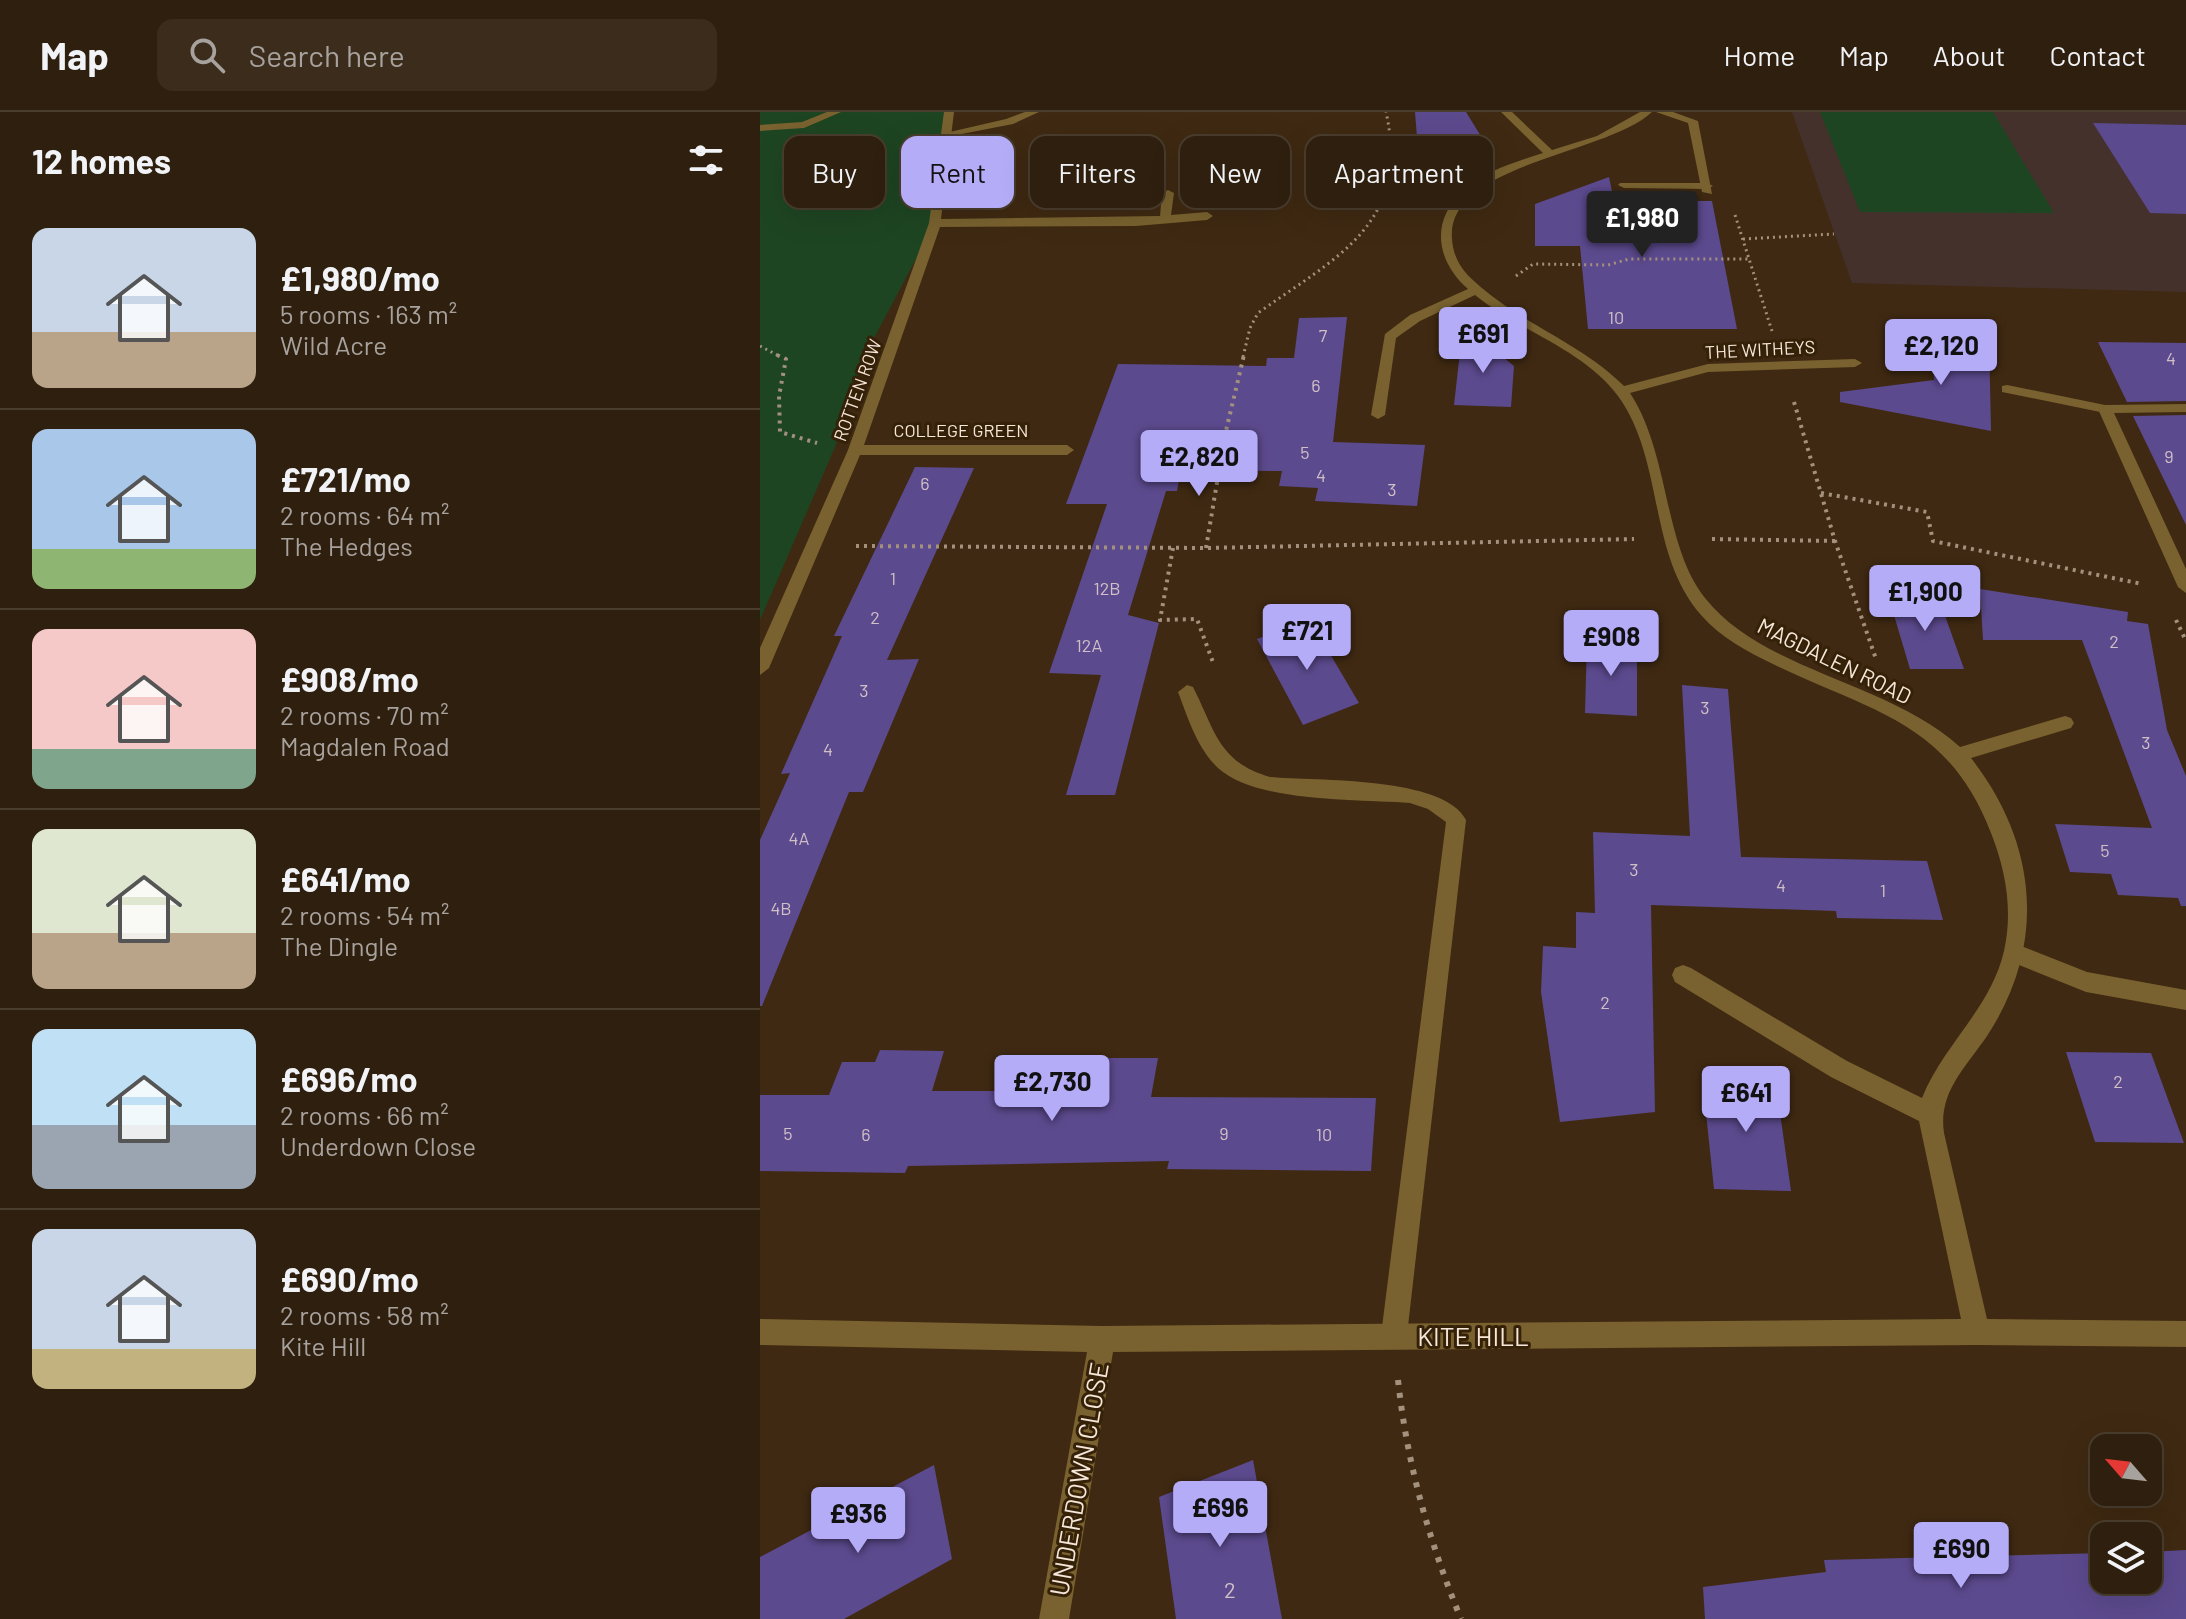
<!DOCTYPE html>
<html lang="en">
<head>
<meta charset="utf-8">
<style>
	:root { --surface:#2f1f0e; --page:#3b2c1c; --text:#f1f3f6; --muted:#a7a29e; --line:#4a3d2e; --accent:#b5acf8 }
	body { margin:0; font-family:Barlow,sans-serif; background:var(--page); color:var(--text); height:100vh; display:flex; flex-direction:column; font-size:30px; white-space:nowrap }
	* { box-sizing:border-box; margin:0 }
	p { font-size:26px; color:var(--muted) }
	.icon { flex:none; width:44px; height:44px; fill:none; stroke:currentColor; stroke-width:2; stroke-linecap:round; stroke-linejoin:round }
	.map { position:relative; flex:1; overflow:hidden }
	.drawer { display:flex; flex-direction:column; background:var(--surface); width:760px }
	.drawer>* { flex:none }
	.guide { position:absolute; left:24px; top:24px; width:760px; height:72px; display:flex; gap:16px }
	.needle { width:52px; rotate:298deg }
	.tools { position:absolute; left:1330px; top:1322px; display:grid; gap:16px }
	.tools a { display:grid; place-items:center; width:72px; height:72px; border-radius:16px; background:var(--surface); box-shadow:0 8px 32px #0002,0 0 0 2px var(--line); font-size:40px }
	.price { position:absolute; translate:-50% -68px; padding:0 18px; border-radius:8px; background:var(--accent); color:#111; font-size:26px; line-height:52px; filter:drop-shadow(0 2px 4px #0008) }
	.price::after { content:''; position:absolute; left:50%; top:48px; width:24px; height:18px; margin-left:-12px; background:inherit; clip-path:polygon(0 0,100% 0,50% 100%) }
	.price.selected { background:#222; color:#fff }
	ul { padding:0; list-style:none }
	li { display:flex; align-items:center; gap:24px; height:200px; padding:0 32px }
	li+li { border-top:2px solid var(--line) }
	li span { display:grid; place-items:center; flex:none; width:224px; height:160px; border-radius:16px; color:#555 }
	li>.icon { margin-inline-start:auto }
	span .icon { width:96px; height:96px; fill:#fffc; stroke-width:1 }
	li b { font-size:34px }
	h2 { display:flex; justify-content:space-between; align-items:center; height:96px; padding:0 32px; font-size:34px }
	.tag { padding:0 28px; border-radius:16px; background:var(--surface); box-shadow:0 8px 32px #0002,0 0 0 2px var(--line); font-size:28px; line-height:72px }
	.tag.selected { background:var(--accent); color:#111 }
	header { display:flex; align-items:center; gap:48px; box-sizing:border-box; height:112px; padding:0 40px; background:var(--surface); border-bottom:2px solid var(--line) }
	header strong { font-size:38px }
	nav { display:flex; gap:44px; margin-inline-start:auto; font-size:28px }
	.search { width:560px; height:72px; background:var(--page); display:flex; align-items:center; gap:20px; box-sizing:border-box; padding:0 28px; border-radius:16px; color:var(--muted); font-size:30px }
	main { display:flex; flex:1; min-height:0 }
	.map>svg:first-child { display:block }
</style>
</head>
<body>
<header>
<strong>Map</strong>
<div class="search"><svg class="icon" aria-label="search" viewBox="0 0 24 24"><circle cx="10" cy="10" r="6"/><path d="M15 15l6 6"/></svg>Search here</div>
<nav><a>Home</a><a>Map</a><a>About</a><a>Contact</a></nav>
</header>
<main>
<section class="drawer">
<h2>12 homes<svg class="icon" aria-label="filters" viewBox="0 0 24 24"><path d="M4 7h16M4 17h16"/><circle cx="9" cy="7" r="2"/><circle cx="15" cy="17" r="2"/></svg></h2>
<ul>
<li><span style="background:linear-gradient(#c9d6e8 65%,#b9a48a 0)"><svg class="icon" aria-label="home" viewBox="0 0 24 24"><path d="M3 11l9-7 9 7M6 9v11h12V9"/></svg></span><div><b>£1,980/mo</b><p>5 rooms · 163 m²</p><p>Wild Acre</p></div></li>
<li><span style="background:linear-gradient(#a9c7e8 75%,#8fb573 0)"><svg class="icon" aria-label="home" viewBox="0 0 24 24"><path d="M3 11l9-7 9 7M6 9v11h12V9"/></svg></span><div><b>£721/mo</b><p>2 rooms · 64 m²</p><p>The Hedges</p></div></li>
<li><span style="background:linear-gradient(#f6c9c9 75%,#7fa58c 0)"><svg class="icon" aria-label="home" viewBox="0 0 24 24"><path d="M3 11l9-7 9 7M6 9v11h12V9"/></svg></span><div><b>£908/mo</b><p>2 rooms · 70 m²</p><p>Magdalen Road</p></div></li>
<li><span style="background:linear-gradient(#dfe7d0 65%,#b9a48a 0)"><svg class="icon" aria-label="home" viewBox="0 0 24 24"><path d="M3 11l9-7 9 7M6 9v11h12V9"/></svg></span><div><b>£641/mo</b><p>2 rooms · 54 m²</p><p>The Dingle</p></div></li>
<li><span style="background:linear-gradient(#bfe0f5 60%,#9aa5b1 0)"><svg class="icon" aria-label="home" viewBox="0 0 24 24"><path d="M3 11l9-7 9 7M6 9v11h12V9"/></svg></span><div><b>£696/mo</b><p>2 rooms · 66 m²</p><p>Underdown Close</p></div></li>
<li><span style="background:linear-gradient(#c9d6e8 75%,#c2b280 0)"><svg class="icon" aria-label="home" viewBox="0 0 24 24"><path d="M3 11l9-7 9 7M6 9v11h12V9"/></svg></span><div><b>£690/mo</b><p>2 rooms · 58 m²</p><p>Kite Hill</p></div></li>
</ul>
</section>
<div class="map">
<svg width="1426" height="1507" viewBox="0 0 1426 1507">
	<rect width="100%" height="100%" fill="#3f2912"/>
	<path fill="#44312b" d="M 1032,0 L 1426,0 L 1426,180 L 1092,171 Z"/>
	<path fill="#1e4522" d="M 0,0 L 189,0 L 175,111 L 103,247 L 75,335 L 0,508 Z
		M 1060,0 L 1233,0 L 1294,101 L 1100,100 Z"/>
	<path fill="#5c4a8e" d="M 655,0 L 706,0 L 735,47 L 659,51 Z
		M 1333,11 L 1426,13 L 1426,102 L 1390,101 Z
		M 849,65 L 854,89 L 952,89 L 977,217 L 828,217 L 820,134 L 775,134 L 775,92 Z
		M 587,205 L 573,330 L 665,333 L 657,394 L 555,389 L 558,376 L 519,374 L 522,359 L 421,358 L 417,379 L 406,379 L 368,503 L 399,511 L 355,683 L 306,683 L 341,563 L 289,561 L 347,392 L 306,392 L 358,252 L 506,254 L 507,246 L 534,246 L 539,206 Z
		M 703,213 L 754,254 L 751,295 L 694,293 Z
		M 1172,225 L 1229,225 L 1231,319 L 1080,290 L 1080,280 L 1174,268 Z
		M 1338,230 L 1426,231 L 1426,289 L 1367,290 Z
		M 1426,303 L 1426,413 L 1373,304 Z
		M 155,355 L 214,356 L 127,548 L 159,547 L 103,680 L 89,680 L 2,894 L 0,894 L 0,728 L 30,661 L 21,662 L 82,524 L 74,524 Z
		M 1220,477 L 1368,500 L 1367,509 L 1388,512 L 1407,618 L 1426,664 L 1426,794 L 1421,794 L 1418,786 L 1358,783 L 1351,762 L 1310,760 L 1295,712 L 1392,716 L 1322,528 L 1223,528 Z
		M 1128,483 L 1178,484 L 1204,557 L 1150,557 Z
		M 550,508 L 599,591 L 543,613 L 497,527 Z
		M 827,528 L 877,531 L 877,604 L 825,601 Z
		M 922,573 L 968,577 L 981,745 L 1167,749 L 1183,808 L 1077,806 L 1076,799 L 891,793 L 895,1000 L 800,1010 L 781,880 L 783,834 L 816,836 L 816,800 L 835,801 L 833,720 L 930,724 Z
		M 120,938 L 184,939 L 172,979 L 293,979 L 301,946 L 398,946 L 391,985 L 616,986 L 611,1059 L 407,1057 L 409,1049 L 148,1054 L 145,1061 L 0,1059 L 0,983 L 69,983 L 82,950 L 115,950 Z
		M 1306,940 L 1391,941 L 1424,1031 L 1335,1030 Z
		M 942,963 L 1015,965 L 1031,1079 L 954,1077 Z
		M 493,1348 L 522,1507 L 416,1507 L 399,1385 Z
		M 174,1353 L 192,1447 L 84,1507 L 0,1507 L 0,1445 Z
		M 1426,1438 L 1426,1507 L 945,1507 L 943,1475 L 1066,1460 L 1064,1448 L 1344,1441 L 1344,1468 L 1388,1468 L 1388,1440 Z"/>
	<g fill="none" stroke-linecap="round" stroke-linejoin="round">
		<path stroke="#a3917e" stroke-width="3" stroke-dasharray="2 4" stroke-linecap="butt" d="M 975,103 L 1012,219
			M 983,127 L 1074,122
			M 756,164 L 773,152 L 848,153 L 869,147 L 988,147
			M 0,234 L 21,245
			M 483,245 L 490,216 L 498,201 C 576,145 651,113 626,0"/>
		<path stroke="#a3917e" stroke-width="4" stroke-dasharray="3 5" stroke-linecap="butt" d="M 17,243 L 26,247 L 19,284 L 20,320 L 57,331
			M 1034,290 L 1075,429 L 1116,547
			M 1061,381 L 1167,400 L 1173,429 L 1382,472
			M 952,427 L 1075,429
			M 96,434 L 446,436 L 874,427
			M 413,436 L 400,508 L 437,507 L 454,553
			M 446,436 L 465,323 L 484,243
			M 1416,508 L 1426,529"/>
		<path stroke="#a3917e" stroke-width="6" stroke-dasharray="5 8" stroke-linecap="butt" d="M 638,1268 C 647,1352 669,1429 701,1507"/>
		<path fill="#79622f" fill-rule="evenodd" d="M 67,0 L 81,0 L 44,16 L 0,19 L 0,13 L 42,10 Z
			M 265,0 L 279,0 L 253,12 L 186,25 L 181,22 L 246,7 Z
			M 860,71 L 947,71 L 953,74 L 947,77 L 864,76 L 858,73 Z
			M 1247,273 L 1345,293 L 1352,297 L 1345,301 L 1242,280 L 1242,274 Z
			M 427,573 L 433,575 C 455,618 458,650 510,665 C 556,669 684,664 706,708 L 647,1223 L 643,1232 L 634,1236 L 625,1232 L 621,1223 L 686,710 L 668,697 L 650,691 C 599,687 496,691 458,656 C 437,636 428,606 418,580 Z
			M 1256,832 L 1327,860 L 1426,878 L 1426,898 L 1326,880 L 1249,849 L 1245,842 L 1249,835 Z"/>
		<path fill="#79622f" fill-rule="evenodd" d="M 184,0 L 194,0 L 181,107 L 400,104 L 402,81 L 408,78 L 414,81 L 411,103 L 447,100 L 453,104 L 447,108 L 376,114 L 180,115 L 104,333 L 307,333 L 314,338 L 307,343 L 100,343 L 9,556 L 0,563 L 0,536 L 88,338 L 169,111 Z
			M 741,0 L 752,0 L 792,38 L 837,24 L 880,0 L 892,0 C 848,42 685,52 692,127 C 693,144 701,158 714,169 C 759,211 820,230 864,274 L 948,252 L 1095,247 L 1102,251 L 1095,255 L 948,260 L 870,281 C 910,342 903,433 945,486 C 1004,560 1127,569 1200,635 L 1305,604 L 1311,606 L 1314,611 L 1311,616 L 1211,646 C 1278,732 1287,833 1227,924 C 1206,955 1178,980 1184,1021 L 1227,1207 L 1426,1209 L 1426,1235 L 1217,1233 L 353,1240 L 309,1507 L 279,1507 L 327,1240 L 0,1233 L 0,1207 L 342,1214 L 1201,1207 L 1159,1009 L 1071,965 L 915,870 L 912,863 L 915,856 L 923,853 L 931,856 L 1087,949 L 1162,986 C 1183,933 1231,896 1244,839 C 1253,799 1246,759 1231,721 C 1188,609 1112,600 1015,553 C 988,540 961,526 941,503 C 887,441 905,349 858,284 C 823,237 759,219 715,183 L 660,209 L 636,226 L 625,303 L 618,307 L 611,303 L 625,222 L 650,203 L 708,177 C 676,149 670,109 703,79 C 724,59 756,50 783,41 Z
			M 896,0 L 913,0 L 938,9 L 952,82 L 942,80 L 928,11 Z
			M 1426,292 L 1426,300 L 1354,301 L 1426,457 L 1426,481 L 1418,475 L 1338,297 L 1345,293 Z"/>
	</g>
	<g text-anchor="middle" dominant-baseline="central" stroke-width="6" stroke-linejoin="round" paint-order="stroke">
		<g font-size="18" fill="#d0c0c6">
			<text x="856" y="205">10</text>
			<text x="563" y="223">7</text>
			<text x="1411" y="246">4</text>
			<text x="556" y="273">6</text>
			<text x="545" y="340">5</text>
			<text x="1409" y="344">9</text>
			<text x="561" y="363">4</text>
			<text x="165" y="371">6</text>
			<text x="632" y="377">3</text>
			<text x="133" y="466">1</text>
			<text x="347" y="476">12B</text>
			<text x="115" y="505">2</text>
			<text x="1354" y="529">2</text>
			<text x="329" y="533">12A</text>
			<text x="104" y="578">3</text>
			<text x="945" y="595">3</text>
			<text x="1386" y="630">3</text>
			<text x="68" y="637">4</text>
			<text x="39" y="726">4A</text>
			<text x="1345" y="738">5</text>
			<text x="874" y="757">3</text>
			<text x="1021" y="773">4</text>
			<text x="1123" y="778">1</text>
			<text x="21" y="796">4B</text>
			<text x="845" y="890">2</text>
			<text x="1358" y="969">2</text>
			<text x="28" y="1021">5</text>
			<text x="464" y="1021">9</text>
			<text x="106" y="1022">6</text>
			<text x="564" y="1022">10</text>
		</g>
		<g font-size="18" fill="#f6e7d9" stroke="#352008">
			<text transform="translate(1000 237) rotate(-3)">THE WITHEYS</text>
			<text transform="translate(97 278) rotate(-70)">ROTTEN ROW</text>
			<text x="201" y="318">COLLEGE GREEN</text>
		</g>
		<g font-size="22" fill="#f6e7d9" stroke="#352008">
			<text transform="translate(1075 548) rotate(26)">MAGDALEN ROAD</text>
		</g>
		<g font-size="22" fill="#d0c0c6">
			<text x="470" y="1477">2</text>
		</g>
		<g font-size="26" fill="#f6e7d9" stroke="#352008">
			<text x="713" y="1223">KITE HILL</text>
			<text transform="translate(318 1367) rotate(-80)">UNDERDOWN CLOSE</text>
		</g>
	</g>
</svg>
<div class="tools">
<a><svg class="needle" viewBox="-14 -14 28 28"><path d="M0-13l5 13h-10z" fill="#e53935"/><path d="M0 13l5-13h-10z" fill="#a7a29e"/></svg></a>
<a><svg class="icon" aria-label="layers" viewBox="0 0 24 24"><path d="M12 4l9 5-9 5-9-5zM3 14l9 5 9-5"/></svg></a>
</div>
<b class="price selected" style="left:882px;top:147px">£1,980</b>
<b class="price" style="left:723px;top:263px">£691</b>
<b class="price" style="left:1181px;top:275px">£2,120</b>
<b class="price" style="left:439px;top:386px">£2,820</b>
<b class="price" style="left:1165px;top:521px">£1,900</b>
<b class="price" style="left:547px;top:560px">£721</b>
<b class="price" style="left:851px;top:566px">£908</b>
<b class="price" style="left:292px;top:1011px">£2,730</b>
<b class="price" style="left:986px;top:1022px">£641</b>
<b class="price" style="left:460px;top:1437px">£696</b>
<b class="price" style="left:98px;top:1443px">£936</b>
<b class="price" style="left:1201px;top:1478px">£690</b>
<div class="guide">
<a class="tag">Buy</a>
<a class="tag selected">Rent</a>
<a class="tag">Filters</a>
<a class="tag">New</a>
<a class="tag">Apartment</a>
</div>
</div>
</main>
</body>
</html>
